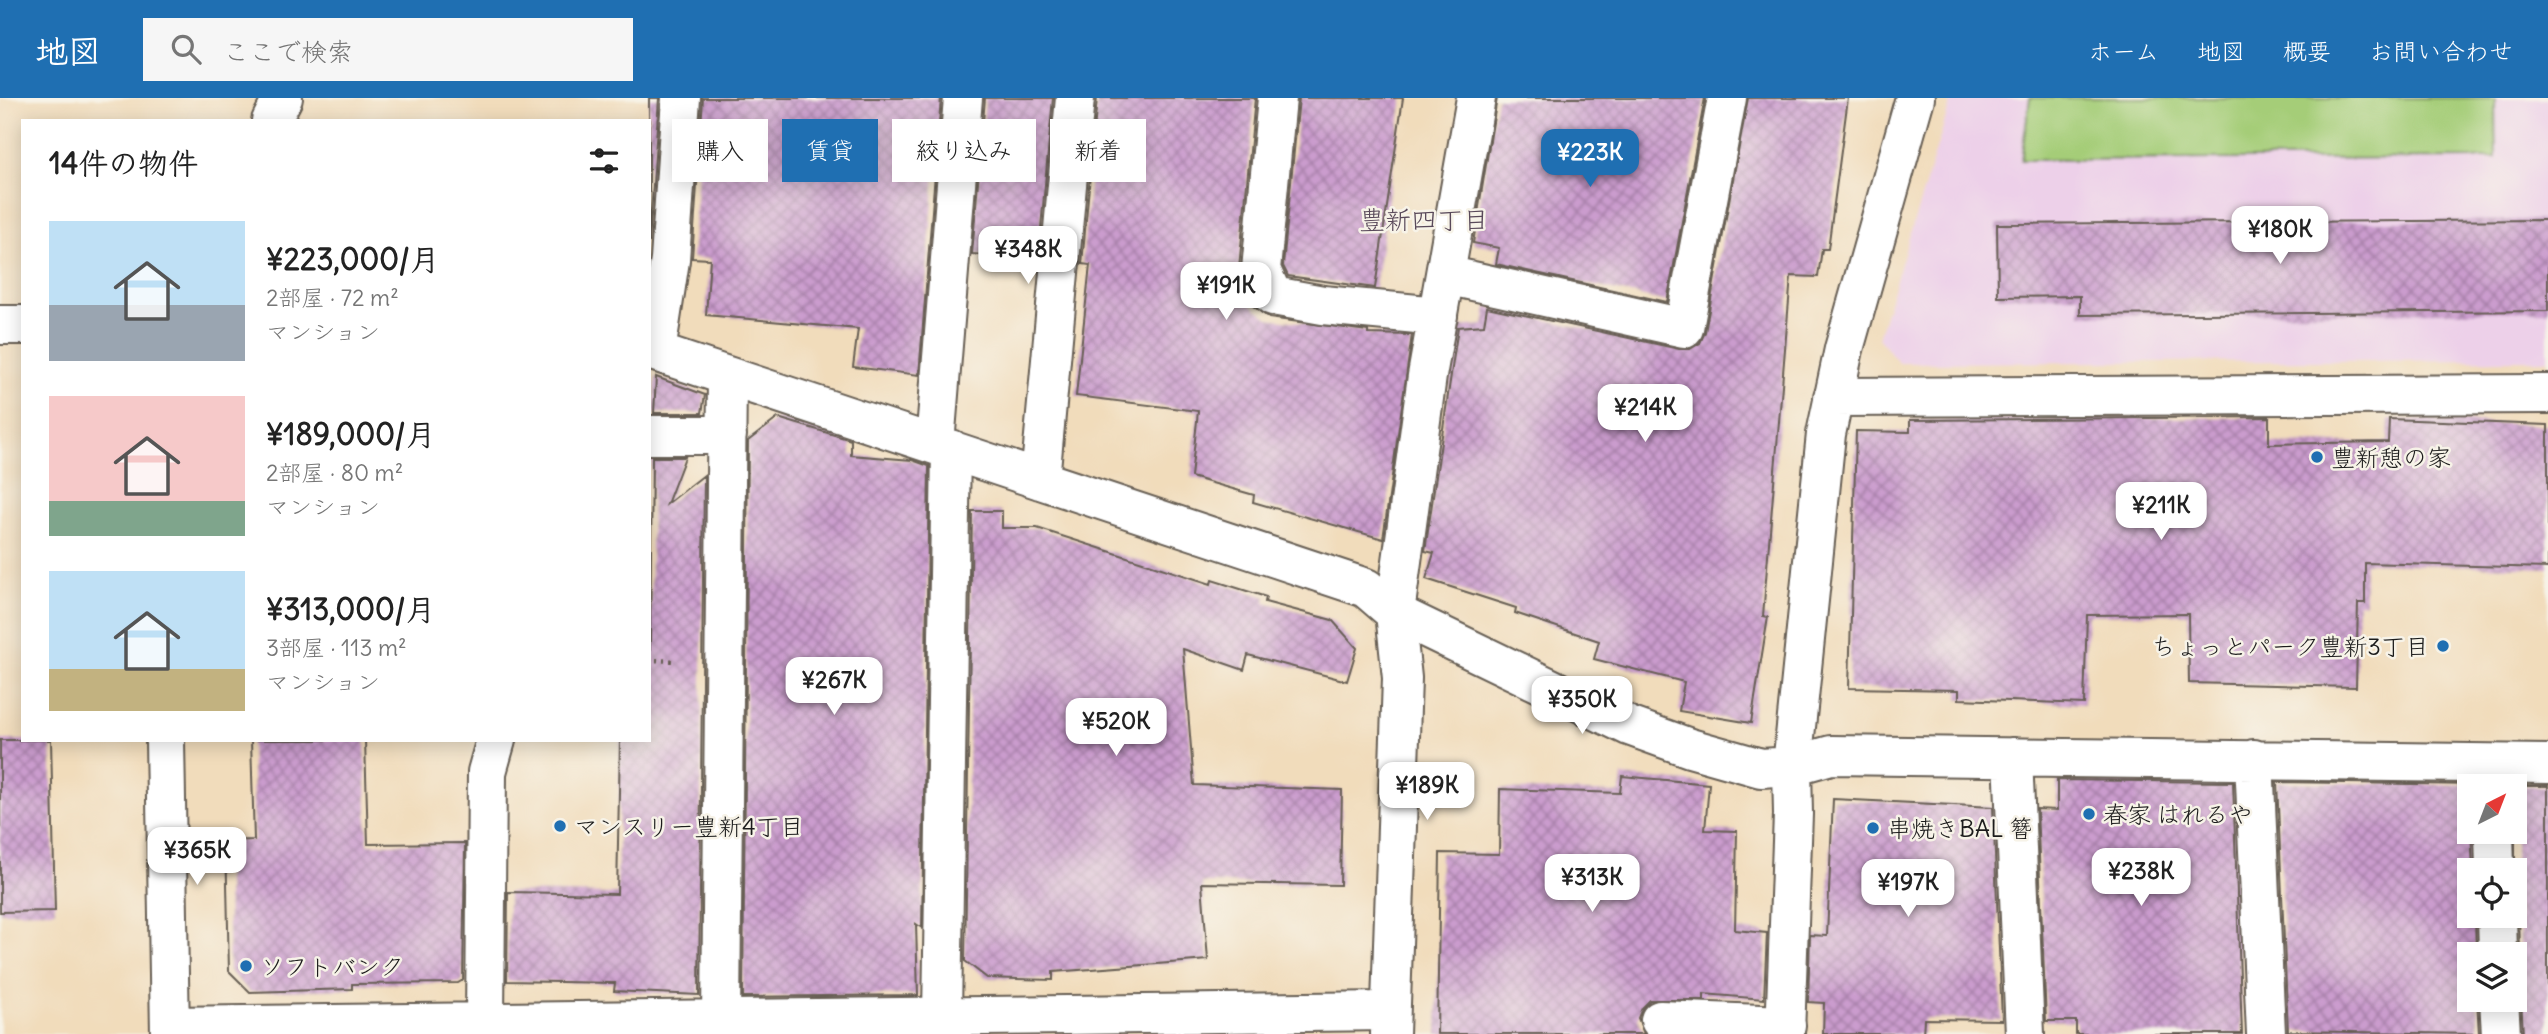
<!DOCTYPE html>
<html lang="ja">
<head>
<meta charset="utf-8">
<style>
	:root { --surface:#fff; --page:#f6f6f6; --text:#222; --muted:#767676; --accent:#1f6fb2 }
	body { margin:0; font-family:Delius,"Klee One",sans-serif; background:var(--page); color:var(--text); height:100vh; display:flex; flex-direction:column; font-size:26px; white-space:nowrap }
	* { box-sizing:border-box; margin:0 }
	p { font-size:23px; color:var(--muted) }
	.icon { flex:none; width:38px; height:38px; fill:none; stroke:currentColor; stroke-width:2; stroke-linecap:round; stroke-linejoin:round }
	.map { position:relative; flex:1; overflow:hidden }
	.drawer { position:absolute; left:21px; top:21px; width:630px; height:623px; display:flex; flex-direction:column; background:var(--surface); border-radius:0px; box-shadow:0 4px 18px #0003 }
	.drawer>* { flex:none }
	.banner { position:absolute; left:672px; top:21px; width:665px; height:63px; display:flex; gap:14px }
	.needle { width:46px; rotate:42deg }
	.fabs { position:absolute; left:2457px; top:676px; display:grid; gap:14px }
	.fabs a { display:grid; place-items:center; width:70px; height:70px; border-radius:0px; background:var(--surface); box-shadow:0 4px 18px #0003; font-size:35px }
	.price { position:absolute; translate:-50% -60px; padding:0 16px; border-radius:14px; background:#fff; color:#222; font-size:23px; line-height:46px; filter:drop-shadow(0 2px 4px #0008) }
	.price::after { content:''; position:absolute; left:50%; top:42px; width:21px; height:16px; margin-left:-10px; background:inherit; clip-path:polygon(0 0,100% 0,50% 100%) }
	.price.current { background:var(--accent); color:#fff }
	ul { padding:0; list-style:none }
	li { display:flex; align-items:center; gap:21px; height:175px; padding:0 28px }
	li span { display:grid; place-items:center; flex:none; width:196px; height:140px; border-radius:0px; color:#555 }
	li>.icon { margin-inline-start:auto }
	span .icon { width:84px; height:84px; fill:#fffc; stroke-width:1 }
	li b { font-size:30px }
	h2 { display:flex; justify-content:space-between; align-items:center; height:84px; padding:0 28px; font-size:30px }
	.pill { padding:0 24px; border-radius:0px; background:var(--surface); box-shadow:0 4px 18px #0003; font-size:24px; line-height:63px }
	.pill.current { background:var(--accent); color:#fff }
	header { display:flex; align-items:center; gap:42px; box-sizing:border-box; height:98px; padding:0 35px; background:var(--accent); color:#fff }
	header strong { font-size:33px }
	nav { display:flex; gap:38px; margin-inline-start:auto; font-size:24px }
	.search { width:490px; height:63px; background:var(--page); display:flex; align-items:center; gap:18px; box-sizing:border-box; padding:0 24px; border-radius:0px; color:var(--muted); font-size:26px }
	.map>svg:first-child { display:block }
</style>
</head>
<body>
<header>
<strong>地図</strong>
<div class="search"><svg class="icon" aria-label="search" viewBox="0 0 24 24"><circle cx="10" cy="10" r="6"/><path d="M15 15l6 6"/></svg>ここで検索</div>
<nav><a>ホーム</a><a>地図</a><a>概要</a><a>お問い合わせ</a></nav>
</header>
<div class="map">
<svg width="2548" height="936" viewBox="0 0 2548 936">
	<defs>
		<pattern id="building-cross-hatch" width="8" height="8" patternUnits="userSpaceOnUse" patternTransform="scale(1.75)"><rect width="8" height="8" fill="#cb9cce"/><path d="M0 0l8 8M0 8l8-8" fill="none" stroke="#a47ea6"/></pattern>
	</defs>
	<rect width="100%" height="100%" fill="#f7f3e8"/>
	<filter id="ink" filterUnits="userSpaceOnUse"><feTurbulence type="fractalNoise" baseFrequency=".0143" numOctaves="2"/><feDisplacementMap in="SourceGraphic" scale="14" xChannelSelector="R" yChannelSelector="G"/><feConvolveMatrix kernelMatrix="1 2 1 2 8 2 1 2 1" color-interpolation-filters="sRGB"/></filter>
	<filter id="wash" filterUnits="userSpaceOnUse"><feTurbulence type="fractalNoise" baseFrequency=".00686" numOctaves="4" result="noise"/><feDisplacementMap in="SourceGraphic" scale="28" xChannelSelector="R" yChannelSelector="G"/><feGaussianBlur stdDeviation="1.57" result="paint"/><feColorMatrix in="noise" values="0 0 0 0 0 0 0 0 0 0 0 0 0 0 0 0 0 1.4 0 .05"/><feComposite in="paint" operator="in"/></filter>
	<g filter="url(#wash)">
		<rect width="100%" height="100%" fill="#f1dcbb"/>
		<path fill="#edd0e9" d="M 1952,0 L 2548,0 L 2548,262 L 1899,265 L 1878,240 Z"/>
		<path fill="#a5cd78" stroke="#60744a" stroke-width="2" d="M 2030,0 L 2495,0 L 2496,60 L 2021,62 Z"/>
		<g id="blocks">
			<path fill="url(#building-cross-hatch)" d="M 649,0 L 659,0 L 649,145 Z
				M 703,0 L 941,0 L 919,277 L 853,269 L 858,231 L 706,217 L 710,161 L 692,160 Z
				M 985,0 L 1053,0 L 1038,162 L 972,156 Z
				M 1097,0 L 1255,0 L 1239,170 L 1253,208 L 1269,220 L 1368,233 L 1368,236 L 1412,237 L 1383,441 L 1253,404 L 1254,397 L 1191,379 L 1198,313 L 1076,298 L 1090,167 L 1082,166 Z
				M 1299,0 L 1403,0 L 1375,190 L 1288,178 L 1283,168 Z
				M 1497,0 L 1705,0 L 1667,204 L 1496,166 L 1499,150 L 1473,145 Z
				M 1748,0 L 1848,0 L 1828,151 L 1822,151 L 1818,179 L 1791,178 L 1763,518 L 1768,519 L 1751,625 L 1679,613 L 1684,584 L 1594,561 L 1599,543 L 1515,515 L 1516,510 L 1426,481 L 1434,455 L 1425,453 L 1458,229 L 1484,227 L 1487,209 L 1679,251 L 1690,251 L 1700,245 L 1705,234 Z
				M 2548,122 L 2548,213 L 2080,217 L 2080,198 L 1998,199 L 1997,126 Z
				M 656,279 L 705,297 L 702,315 L 654,315 Z
				M 2269,319 L 2269,346 L 2388,344 L 2389,321 L 2548,327 L 2548,470 L 2365,465 L 2365,505 L 2358,505 L 2356,589 L 2189,585 L 2188,516 L 2087,517 L 2084,606 L 1959,601 L 1959,592 L 1849,590 L 1856,333 L 1910,334 L 1910,322 Z
				M 778,320 L 851,342 L 851,357 L 912,362 L 929,368 L 922,830 L 916,826 L 918,897 L 743,899 L 748,343 Z
				M 652,359 L 685,359 L 667,406 L 704,377 L 699,897 L 614,893 L 615,885 L 507,883 L 508,794 L 617,796 L 620,642 L 649,642 Z
				M 972,413 L 1002,413 L 1002,430 L 1037,430 L 1211,486 L 1212,482 L 1266,499 L 1265,504 L 1332,522 L 1357,550 L 1347,583 L 1248,557 L 1244,572 L 1183,551 L 1194,687 L 1342,692 L 1340,787 L 1202,785 L 1208,862 L 1053,874 L 1053,882 L 987,880 L 965,863 Z
				M 0,642 L 51,642 L 55,813 L 0,814 Z
				M 251,642 L 365,642 L 368,746 L 465,745 L 463,882 L 458,885 L 352,886 L 352,891 L 250,894 L 229,873 L 226,743 L 254,742 Z
				M 1622,678 L 1709,686 L 1705,732 L 1737,733 L 1735,832 L 1767,835 L 1764,901 L 1704,896 L 1704,902 L 1650,902 L 1642,910 L 1638,920 L 1644,936 L 1437,936 L 1440,755 L 1499,756 L 1500,691 L 1620,695 Z
				M 2057,682 L 2233,684 L 2242,936 L 2076,936 L 2076,923 L 2046,923 L 2037,711 L 2057,712 Z
				M 2277,684 L 2548,688 L 2548,936 L 2523,936 L 2521,900 L 2515,887 L 2515,869 L 2520,855 L 2519,816 L 2515,805 L 2515,688 L 2469,688 L 2473,772 L 2469,772 L 2469,817 L 2475,817 L 2476,856 L 2469,856 L 2469,901 L 2477,901 L 2479,936 L 2288,933 Z
				M 1833,701 L 1993,709 L 2002,922 L 1924,921 L 1923,936 L 1823,936 L 1824,905 L 1808,904 L 1810,837 L 1827,838 Z"/>
		</g>
	</g>
	<g filter="url(#ink)">
		<use href="#blocks" fill-opacity="0" stroke="#675f54" stroke-width="2"/>
		<g fill="none" stroke-linecap="round" stroke-linejoin="round">
			<g stroke="#675f54" stroke-width="42">
				<path id="minor" d="M 1277,0 L 1261,172 L 1273,198 L 1323,207 L 1438,218
					M 271,23 L 283,0
					M 1446,177 L 1684,230 L 1727,0
					M 0,227 L 23,227
					M 649,252 L 1366,490 L 1395,515 L 1629,628 L 1690,650 L 1761,670 L 1792,668 L 1831,657 L 2548,666
					M 656,254 L 670,162 L 681,0
					M 1833,299 L 2548,296
					M 649,337 L 727,337
					M 935,346 L 963,0
					M 1040,382 L 1075,0
					M 165,642 L 170,936
					M 2013,659 L 2025,936
					M 2254,661 L 2266,936
					M 2494,733 L 2495,772
					M 2497,817 L 2498,856
					M 2499,901 L 2501,936
					M 721,921 L 727,278
					M 1660,922 L 1786,927
					M 485,924 L 487,674 L 496,642
					M 170,928 L 1390,913
					M 946,936 L 942,918 L 951,351
					M 1390,936 L 1402,580 L 1395,515 L 1427,278 L 1476,0
					M 1785,936 L 1793,716 L 1792,668 L 1826,336 L 1844,251 L 1915,0"/>
			</g>
			<path stroke="#675f54" stroke-width="4.5" stroke-dasharray="2 5" stroke-linecap="butt" d="M 649,562 L 676,563"/>
			<use href="#minor" stroke="#fff" stroke-width="38"/>
		</g>
	</g>
	<g fill="#1f6fb2" stroke="#f7f3e8" stroke-width="2.5">
		<circle cx="2317" cy="359" r="7"/>
		<circle cx="2443" cy="548" r="7"/>
		<circle cx="2089" cy="716" r="7"/>
		<circle cx="560" cy="728" r="7"/>
		<circle cx="1873" cy="730" r="7"/>
		<circle cx="246" cy="868" r="7"/>
	</g>
	<g text-anchor="middle" dominant-baseline="central" stroke-width="5" stroke-linejoin="round" paint-order="stroke">
		<g font-size="24" fill="#1c1c1c" stroke="#f7f3e8" text-anchor="start">
			<text x="2331" y="359">豊新憩の家</text>
			<text x="2429" y="548" text-anchor="end">ちょっとパーク豊新3丁目</text>
			<text x="2103" y="716">春家 はれるや</text>
			<text x="574" y="728">マンスリー豊新4丁目</text>
			<text x="1887" y="730">串焼きBAL 簪</text>
			<text x="260" y="868">ソフトバンク</text>
		</g>
		<g font-size="26" fill="#59495a" stroke="#f7f3e8">
			<text x="1424" y="121">豊新四丁目</text>
		</g>
	</g>
</svg>
<div class="fabs">
<a><svg class="needle" viewBox="-14 -14 28 28"><path d="M0-13l5 13h-10z" fill="#e53935"/><path d="M0 13l5-13h-10z" fill="#767676"/></svg></a>
<a><svg class="icon" aria-label="locate" viewBox="0 0 24 24"><circle cx="12" cy="12" r="6"/><path d="M12 2v4M12 18v4M2 12h4M18 12h4"/></svg></a>
<a><svg class="icon" aria-label="layers" viewBox="0 0 24 24"><path d="M12 4l9 5-9 5-9-5zM3 14l9 5 9-5"/></svg></a>
</div>
<b class="price current" style="left:1590px;top:91px">¥223K</b>
<b class="price" style="left:2280px;top:168px">¥180K</b>
<b class="price" style="left:1028px;top:188px">¥348K</b>
<b class="price" style="left:1226px;top:224px">¥191K</b>
<b class="price" style="left:1645px;top:346px">¥214K</b>
<b class="price" style="left:2161px;top:444px">¥211K</b>
<b class="price" style="left:834px;top:619px">¥267K</b>
<b class="price" style="left:1582px;top:638px">¥350K</b>
<b class="price" style="left:1116px;top:660px">¥520K</b>
<b class="price" style="left:1427px;top:724px">¥189K</b>
<b class="price" style="left:197px;top:789px">¥365K</b>
<b class="price" style="left:2141px;top:810px">¥238K</b>
<b class="price" style="left:1592px;top:816px">¥313K</b>
<b class="price" style="left:1908px;top:821px">¥197K</b>
<div class="banner">
<a class="pill">購入</a>
<a class="pill current">賃貸</a>
<a class="pill">絞り込み</a>
<a class="pill">新着</a>
</div>
<section class="drawer">
<h2>14件の物件<svg class="icon" aria-label="filters" viewBox="0 0 24 24"><path d="M4 7h16M4 17h16"/><circle cx="9" cy="7" r="2"/><circle cx="15" cy="17" r="2"/></svg></h2>
<ul>
<li><span style="background:linear-gradient(#bfe0f5 60%,#9aa5b1 0)"><svg class="icon" aria-label="home" viewBox="0 0 24 24"><path d="M3 11l9-7 9 7M6 9v11h12V9"/></svg></span><div><b>¥223,000/月</b><p>2部屋 · 72 m²</p><p>マンション</p></div></li>
<li><span style="background:linear-gradient(#f6c9c9 75%,#7fa58c 0)"><svg class="icon" aria-label="home" viewBox="0 0 24 24"><path d="M3 11l9-7 9 7M6 9v11h12V9"/></svg></span><div><b>¥189,000/月</b><p>2部屋 · 80 m²</p><p>マンション</p></div></li>
<li><span style="background:linear-gradient(#bfe0f5 70%,#c2b280 0)"><svg class="icon" aria-label="home" viewBox="0 0 24 24"><path d="M3 11l9-7 9 7M6 9v11h12V9"/></svg></span><div><b>¥313,000/月</b><p>3部屋 · 113 m²</p><p>マンション</p></div></li>
</ul>
</section>
</div>
</body>
</html>
